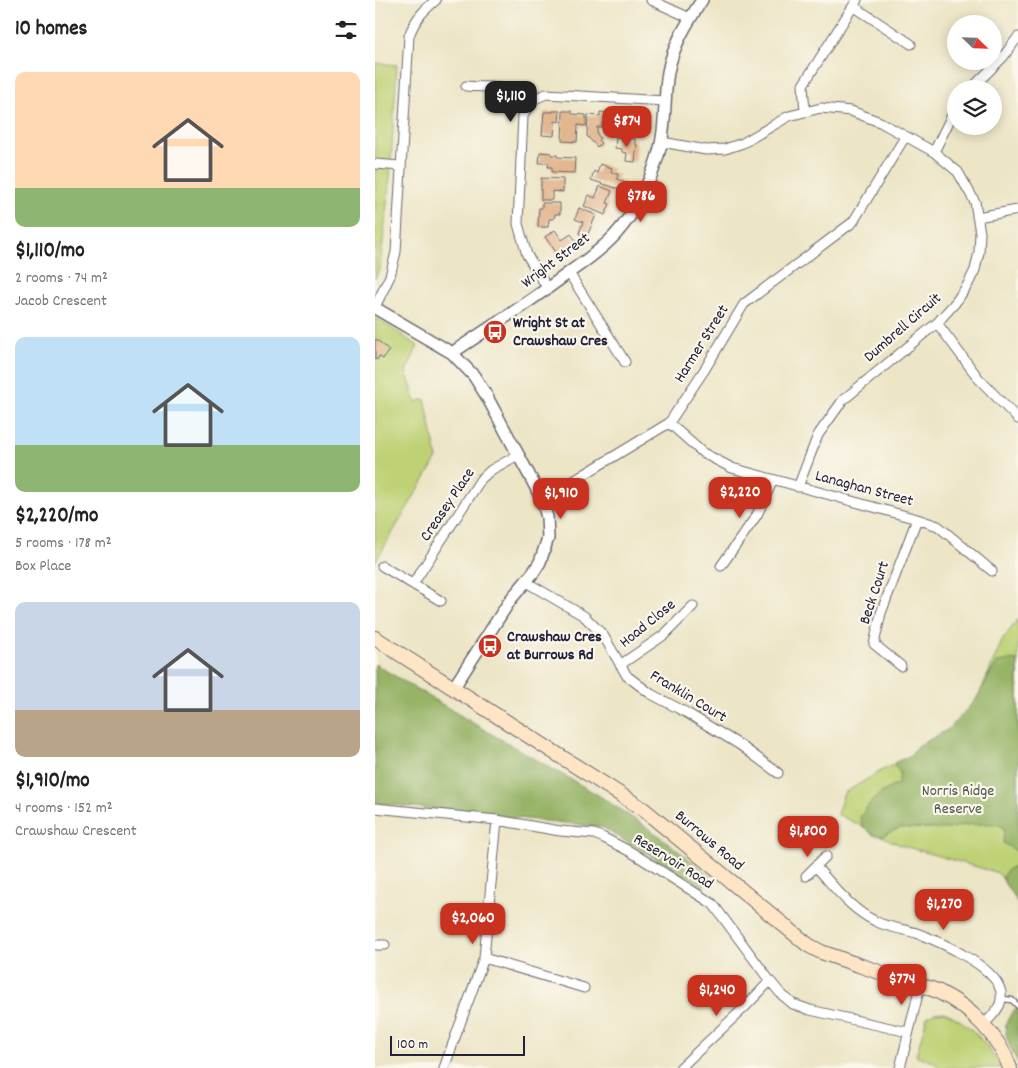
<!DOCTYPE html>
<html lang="en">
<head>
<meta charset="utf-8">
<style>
	:root { --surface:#fff; --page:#f6f6f6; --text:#222; --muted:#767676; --accent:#c8321e }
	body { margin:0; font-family:Dekko,sans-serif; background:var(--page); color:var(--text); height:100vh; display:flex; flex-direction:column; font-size:19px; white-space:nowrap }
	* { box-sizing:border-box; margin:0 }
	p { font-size:16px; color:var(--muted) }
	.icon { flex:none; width:28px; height:28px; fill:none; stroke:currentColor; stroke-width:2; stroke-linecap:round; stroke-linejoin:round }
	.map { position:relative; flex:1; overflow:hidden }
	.drawer { display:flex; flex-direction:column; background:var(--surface); width:375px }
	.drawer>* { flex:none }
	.needle { width:32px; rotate:113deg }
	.controls { position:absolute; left:572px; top:15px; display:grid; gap:10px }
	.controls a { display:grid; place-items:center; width:55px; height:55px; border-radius:50%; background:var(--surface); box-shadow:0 2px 12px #0003; font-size:25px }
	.scale { position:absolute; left:15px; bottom:12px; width:135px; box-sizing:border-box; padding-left:5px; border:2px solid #22223b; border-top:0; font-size:14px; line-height:18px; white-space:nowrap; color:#22223b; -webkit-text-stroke:4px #fbf7ec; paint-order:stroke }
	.price { position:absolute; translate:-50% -42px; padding:0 11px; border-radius:10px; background:var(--accent); color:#fff; font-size:16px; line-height:32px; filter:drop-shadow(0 1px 2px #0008) }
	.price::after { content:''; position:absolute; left:50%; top:30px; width:15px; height:11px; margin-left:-8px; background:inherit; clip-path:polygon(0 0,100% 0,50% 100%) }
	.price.selected { background:#222; color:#fff }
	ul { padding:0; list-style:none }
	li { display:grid; align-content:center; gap:10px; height:265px; padding:0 15px }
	li span { display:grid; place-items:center; height:155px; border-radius:10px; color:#555 }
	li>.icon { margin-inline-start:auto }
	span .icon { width:90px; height:90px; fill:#fffc; stroke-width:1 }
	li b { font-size:21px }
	h2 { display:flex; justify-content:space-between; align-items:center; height:60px; padding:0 15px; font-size:21px }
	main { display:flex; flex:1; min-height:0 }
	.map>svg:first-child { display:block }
</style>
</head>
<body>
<main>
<section class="drawer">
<h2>10 homes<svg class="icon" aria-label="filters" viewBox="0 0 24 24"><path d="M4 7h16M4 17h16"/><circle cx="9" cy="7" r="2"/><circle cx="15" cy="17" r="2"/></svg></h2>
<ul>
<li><span style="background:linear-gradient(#ffd9b3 75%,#8fb573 0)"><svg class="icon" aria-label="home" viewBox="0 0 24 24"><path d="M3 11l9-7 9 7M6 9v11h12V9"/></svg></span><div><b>$1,110/mo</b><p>2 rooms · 74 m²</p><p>Jacob Crescent</p></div></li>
<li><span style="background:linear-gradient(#bfe0f5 70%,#8fb573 0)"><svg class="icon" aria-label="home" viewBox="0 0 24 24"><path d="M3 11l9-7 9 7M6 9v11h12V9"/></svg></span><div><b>$2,220/mo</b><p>5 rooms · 178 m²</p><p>Box Place</p></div></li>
<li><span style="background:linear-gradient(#c9d6e8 70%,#b9a48a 0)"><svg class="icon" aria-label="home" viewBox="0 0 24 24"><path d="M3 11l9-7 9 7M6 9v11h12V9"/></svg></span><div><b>$1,910/mo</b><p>4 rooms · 152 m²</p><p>Crawshaw Crescent</p></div></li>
</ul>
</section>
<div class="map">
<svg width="643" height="1068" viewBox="0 0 643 1068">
	<rect width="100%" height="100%" fill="#fbf7ec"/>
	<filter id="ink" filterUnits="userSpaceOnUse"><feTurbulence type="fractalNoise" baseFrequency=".02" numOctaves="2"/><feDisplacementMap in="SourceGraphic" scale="10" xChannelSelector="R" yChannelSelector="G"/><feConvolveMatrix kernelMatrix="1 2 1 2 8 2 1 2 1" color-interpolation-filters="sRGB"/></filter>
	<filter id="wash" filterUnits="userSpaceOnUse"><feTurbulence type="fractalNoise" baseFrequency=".0096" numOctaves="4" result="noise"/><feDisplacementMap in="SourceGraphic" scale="20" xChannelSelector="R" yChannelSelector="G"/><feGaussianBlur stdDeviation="1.12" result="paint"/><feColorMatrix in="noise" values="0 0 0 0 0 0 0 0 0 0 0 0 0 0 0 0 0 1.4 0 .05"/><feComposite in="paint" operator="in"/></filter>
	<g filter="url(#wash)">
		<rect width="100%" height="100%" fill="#ece5c6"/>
		<path fill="#bed175" stroke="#707a58" d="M 0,63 L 22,65 L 15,177 L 5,267 L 0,279 Z
			M 0,317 L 43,346 L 31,371 L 41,402 L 50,399 L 62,458 L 0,562 Z
			M 643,619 L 643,899 L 623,873 L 525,845 L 462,814 L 469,793 L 511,768 L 572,741 L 605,693 L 627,641 Z
			M 569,1012 C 593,1022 614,1044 625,1068 L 564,1068 L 559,1062 L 541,1056 L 552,1017 L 559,1013 Z"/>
		<path fill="#96b366" stroke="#5c6a50" d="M 634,660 L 643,661 L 643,852 L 628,843 L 629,828 L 622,824 L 610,824 L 588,825 L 574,829 L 525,828 L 507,836 L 498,835 L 488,826 L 485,818 C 495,800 505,792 523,784 L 525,772 L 520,767 L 519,763 L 536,755 L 543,746 L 574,729 L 602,698 L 615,673 L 623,662 Z
			M 0,664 L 113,732 L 223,795 L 283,835 L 336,876 L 328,887 L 227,827 L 0,803 Z
			M 639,867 L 643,874 L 643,903 L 630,884 L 627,877 L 633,869 Z
			M 643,1008 L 643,1063 C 633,1043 621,1024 643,1008 Z"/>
		<g id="blocks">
			<path fill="#e2b68e" d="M 178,111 L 185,111 L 184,122 L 180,121 L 179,136 L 167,135 L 169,112 L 178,112 Z
				M 188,111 L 197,111 L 197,114 L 211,115 L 211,126 L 203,125 L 202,142 L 187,141 Z
				M 225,112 L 235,113 L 234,123 L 227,123 L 227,127 L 222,127 L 222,134 L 225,138 L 223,140 L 226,143 L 222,147 L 212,136 L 213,115 L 225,116 Z
				M 240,114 L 269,116 L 268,130 L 245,128 L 246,121 L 239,121 Z
				M 241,137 L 260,139 L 260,144 L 262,145 L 260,162 L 251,161 L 252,153 L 247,152 L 247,149 L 240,148 Z
				M 165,152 L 176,153 L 176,155 L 182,155 L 182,157 L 200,158 L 199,173 L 177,172 L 177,167 L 173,167 L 174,163 L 164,163 Z
				M 225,164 L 237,168 L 236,172 L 243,174 L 242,179 L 249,182 L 247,190 L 216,180 L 219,171 L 222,173 Z
				M 166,178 L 188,179 L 188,192 L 177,191 L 177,200 L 166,200 Z
				M 225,186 L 237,191 L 232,203 L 235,204 L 230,215 L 209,206 L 214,195 L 220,198 Z
				M 167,203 L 185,203 L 185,214 L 180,214 L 179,219 L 174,219 L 173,227 L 163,227 L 164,208 L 167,208 Z
				M 204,208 L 221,215 L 212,236 L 204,233 L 208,222 L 200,219 Z
				M 180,230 L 187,240 L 196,234 L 202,242 L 184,256 L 170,237 Z
				M 1,339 L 14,350 L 8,359 L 4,356 L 2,360 L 0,359 L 0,342 Z"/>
		</g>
	</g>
	<g filter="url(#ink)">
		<use href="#blocks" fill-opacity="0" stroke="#69666c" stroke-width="1"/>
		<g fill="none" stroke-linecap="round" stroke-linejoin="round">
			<g stroke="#69666c" stroke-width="7">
				<path id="service" d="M 627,999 L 637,1000 L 643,1006"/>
			</g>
			<g stroke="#69666c" stroke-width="11">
				<path id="minor" d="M 276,0 L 315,18
					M 478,6 L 536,44
					M 91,86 C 112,88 142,83 157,100
					M 596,89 L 628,57 L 643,37
					M 430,112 L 428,85 L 482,0
					M 287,142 L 331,150 L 350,149 L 368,143 L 414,116 L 446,108 L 476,111 L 505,122 L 559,152 L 583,172 L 600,202 L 605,233 L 604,252 L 600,270 L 592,286 L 580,303 L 562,323 L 468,400 L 443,435 L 423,487
					M 559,152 L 581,107
					M 0,164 L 26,166
					M 602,217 L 643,210
					M 194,273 L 250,362
					M 173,289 L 152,255 L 143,224 L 148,116 L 157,100 L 171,94 L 290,101
					M 0,307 L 15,276 L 21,252 L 34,36 C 40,19 48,11 61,0
					M 562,323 L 604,379 L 643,419
					M 294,423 L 328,453 L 357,468 L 542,519 L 563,526 L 617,571
					M 167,500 L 294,423 L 330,369 L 369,304 L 478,222 L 530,137
					M 7,566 L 66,601
					M 346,566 L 382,515 L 398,480
					M 151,582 L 209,616 L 228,635 L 252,676 L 276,694 L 312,713 L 365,745 L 403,773
					M 38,584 L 106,479 L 116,470 L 143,455
					M 245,665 L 289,635 L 318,606
					M 526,666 L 499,644 L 506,613 L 542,519
					M 0,808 L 122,820 L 185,831 L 219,834 L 229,838 L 256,852 L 338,904 L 395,981 L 406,994 L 418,1004 L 435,1010 L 533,1032
					M 441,867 C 459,886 475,909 500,921 C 513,928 530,929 544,934 C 566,942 618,966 625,989 C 627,993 626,1000 625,1004 C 622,1012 614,1019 608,1025
					M 431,876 L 451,856
					M 0,945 L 10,945
					M 109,958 L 209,988
					M 69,1068 L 109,958 L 122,820
					M 305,1068 L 371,1006 L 395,981
					M 525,1068 L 545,986"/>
			</g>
			<g stroke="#69666c" stroke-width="14">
				<path id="tertiary" d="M 0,308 L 77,353 L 99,376 L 111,395 L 159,484 L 167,500 L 172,517 L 173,538 L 165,562 L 158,573 L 136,599 L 79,687
					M 77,353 C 117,326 158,300 196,271 C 212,260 227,249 240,235 C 262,211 279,175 286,144 C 291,120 289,95 293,72 C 298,45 312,23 327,0"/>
			</g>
			<g stroke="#69666c" stroke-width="16">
				<path id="secondary" d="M 0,638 L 268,809 L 433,945 L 446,952 C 474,962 502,971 530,981 C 542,985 555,987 566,993 C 596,1008 624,1036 635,1068"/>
			</g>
			<use href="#service" stroke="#fff" stroke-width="4.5"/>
			<use href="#minor" stroke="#fff" stroke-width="9"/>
			<use href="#tertiary" stroke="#fff" stroke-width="11"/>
			<use href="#secondary" stroke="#fee5c5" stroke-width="14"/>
		</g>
	</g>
	<defs>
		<g id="bus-disc" transform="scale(1.25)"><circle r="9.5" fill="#c8321e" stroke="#fbf7ec"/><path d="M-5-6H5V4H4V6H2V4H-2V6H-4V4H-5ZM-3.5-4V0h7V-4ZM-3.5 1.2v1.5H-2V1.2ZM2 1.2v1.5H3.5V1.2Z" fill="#fff"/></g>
	</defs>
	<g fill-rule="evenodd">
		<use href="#bus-disc" x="120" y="332"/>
		<use href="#bus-disc" x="115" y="646"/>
	</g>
	<g text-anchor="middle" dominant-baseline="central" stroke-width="4.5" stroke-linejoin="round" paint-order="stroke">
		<g font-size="16" fill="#22223b" stroke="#fbf7ec">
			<text transform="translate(181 261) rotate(-37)">Wright Street</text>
			<text transform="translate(528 328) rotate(-41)">Dumbrell Circuit</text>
			<text transform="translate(327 344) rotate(-58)">Harmer Street</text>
			<text transform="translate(489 489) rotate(15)">Lanaghan Street</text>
			<text transform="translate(73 505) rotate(-56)">Creasey Place</text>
			<text transform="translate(500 593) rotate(-72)">Beck Court</text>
			<text transform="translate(273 624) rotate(-39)">Hoad Close</text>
			<text transform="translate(313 697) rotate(31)">Franklin Court</text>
			<text transform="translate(334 841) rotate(40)">Burrows Road</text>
			<text transform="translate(298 862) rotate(32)">Reservoir Road</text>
		</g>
		<g font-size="16" font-weight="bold" fill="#22223b" stroke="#fbf7ec" text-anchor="start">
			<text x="138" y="323">Wright St at<tspan x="138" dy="18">Crawshaw Cres</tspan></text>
			<text x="132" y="637">Crawshaw Cres<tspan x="132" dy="18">at Burrows Rd</tspan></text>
		</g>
		<g font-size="16" fill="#51574c" stroke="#fbf7ec">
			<text x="583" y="791">Norris Ridge<tspan x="583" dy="18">Reserve</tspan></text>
		</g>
	</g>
</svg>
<div class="controls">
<a><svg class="needle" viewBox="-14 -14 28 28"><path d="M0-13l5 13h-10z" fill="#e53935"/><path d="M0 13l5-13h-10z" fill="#767676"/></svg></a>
<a><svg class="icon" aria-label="layers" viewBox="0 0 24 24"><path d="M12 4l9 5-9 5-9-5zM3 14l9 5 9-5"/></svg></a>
</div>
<div class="scale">100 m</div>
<b class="price selected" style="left:136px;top:123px">$1,110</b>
<b class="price" style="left:252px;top:148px">$874</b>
<b class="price" style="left:266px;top:223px">$786</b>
<b class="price" style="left:365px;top:519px">$2,220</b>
<b class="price" style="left:186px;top:520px">$1,910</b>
<b class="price" style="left:433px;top:858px">$1,800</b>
<b class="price" style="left:569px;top:931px">$1,270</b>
<b class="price" style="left:98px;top:945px">$2,060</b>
<b class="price" style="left:527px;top:1006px">$774</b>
<b class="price" style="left:342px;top:1017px">$1,240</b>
</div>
</main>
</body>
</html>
